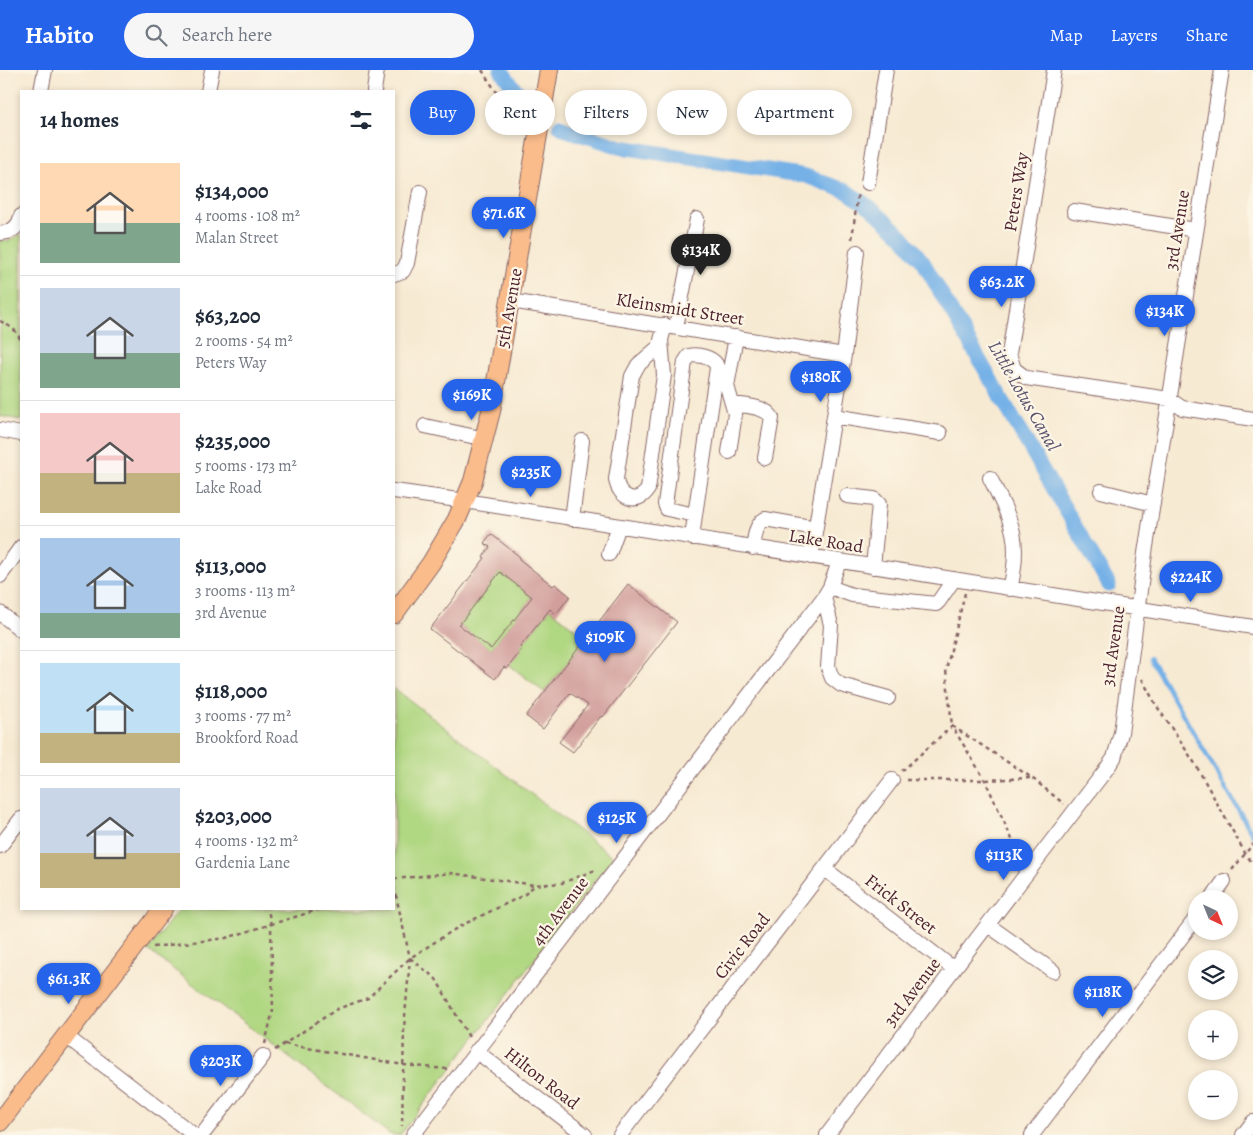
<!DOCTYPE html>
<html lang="en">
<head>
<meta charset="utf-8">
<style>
	:root { --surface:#fff; --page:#f6f6f7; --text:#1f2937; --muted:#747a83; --line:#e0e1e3; --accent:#2563eb }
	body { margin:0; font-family:Alegreya,serif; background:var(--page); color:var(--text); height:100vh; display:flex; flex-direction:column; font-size:19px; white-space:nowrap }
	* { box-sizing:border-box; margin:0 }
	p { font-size:16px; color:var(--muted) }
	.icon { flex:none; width:28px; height:28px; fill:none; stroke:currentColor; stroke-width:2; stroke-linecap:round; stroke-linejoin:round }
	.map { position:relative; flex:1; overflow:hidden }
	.details { position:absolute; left:20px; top:20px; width:375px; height:820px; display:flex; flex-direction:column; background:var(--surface); border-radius:0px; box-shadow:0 2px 8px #0003 }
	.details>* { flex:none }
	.banner { position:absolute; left:410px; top:20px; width:475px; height:45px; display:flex; gap:10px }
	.needle { width:32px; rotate:137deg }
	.controls { position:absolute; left:1188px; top:820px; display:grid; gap:10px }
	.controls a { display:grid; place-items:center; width:50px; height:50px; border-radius:50%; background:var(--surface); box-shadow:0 2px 8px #0003; font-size:25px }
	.price { position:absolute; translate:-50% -42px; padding:0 11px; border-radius:18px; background:var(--accent); color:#fff; font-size:16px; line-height:32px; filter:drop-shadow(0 1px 2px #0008) }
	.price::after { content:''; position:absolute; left:50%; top:30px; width:15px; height:11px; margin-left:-8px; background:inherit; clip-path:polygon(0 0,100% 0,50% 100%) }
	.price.current { background:#222; color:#fff }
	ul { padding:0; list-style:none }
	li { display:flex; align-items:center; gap:15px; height:125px; padding:0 20px }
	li+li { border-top:1px solid var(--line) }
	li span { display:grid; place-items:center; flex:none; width:140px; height:100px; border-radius:0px; color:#555 }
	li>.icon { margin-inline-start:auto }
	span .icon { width:60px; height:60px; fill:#fffc; stroke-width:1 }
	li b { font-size:21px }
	h2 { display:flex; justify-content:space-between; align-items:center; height:60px; padding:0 20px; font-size:21px }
	.tag { padding:0 18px; border-radius:22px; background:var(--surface); box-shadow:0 2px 8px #0003; font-size:18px; line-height:45px }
	.tag.current { background:var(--accent); color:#fff }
	header { display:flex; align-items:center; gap:30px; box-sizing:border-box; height:70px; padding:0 25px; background:var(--accent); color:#fff }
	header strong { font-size:24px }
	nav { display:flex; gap:28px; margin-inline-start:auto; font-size:18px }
	.search { width:350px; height:45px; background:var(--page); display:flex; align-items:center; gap:12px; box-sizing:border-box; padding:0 18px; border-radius:28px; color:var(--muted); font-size:19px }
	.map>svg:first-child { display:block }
</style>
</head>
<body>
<header>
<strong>Habito</strong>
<div class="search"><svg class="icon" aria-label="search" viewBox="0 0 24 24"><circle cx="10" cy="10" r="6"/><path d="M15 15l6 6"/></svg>Search here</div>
<nav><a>Map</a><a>Layers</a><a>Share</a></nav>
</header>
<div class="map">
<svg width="1253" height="1065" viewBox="0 0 1253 1065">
	<rect width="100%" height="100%" fill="#fcf5e5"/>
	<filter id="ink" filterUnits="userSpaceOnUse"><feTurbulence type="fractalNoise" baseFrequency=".02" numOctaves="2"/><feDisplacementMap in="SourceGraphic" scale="10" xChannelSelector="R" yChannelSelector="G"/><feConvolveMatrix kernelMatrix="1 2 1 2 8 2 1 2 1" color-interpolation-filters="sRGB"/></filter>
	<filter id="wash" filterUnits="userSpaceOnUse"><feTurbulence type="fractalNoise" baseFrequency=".0096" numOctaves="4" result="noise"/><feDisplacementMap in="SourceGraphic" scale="20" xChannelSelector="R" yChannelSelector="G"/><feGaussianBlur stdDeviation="1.12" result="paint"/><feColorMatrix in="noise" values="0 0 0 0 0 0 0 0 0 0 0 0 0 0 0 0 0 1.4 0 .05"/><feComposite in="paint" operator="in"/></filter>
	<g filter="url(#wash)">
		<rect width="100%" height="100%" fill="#f7ead3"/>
		<path fill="#b0d782" stroke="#7d7b56" d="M 21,164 L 21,350 L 0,346 L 0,170 L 9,171 Z
			M 500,502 L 532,527 L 491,579 L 459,555 Z
			M 550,539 L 587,568 L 544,622 L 507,593 L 513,590 L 522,579 L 520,577 Z
			M 394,618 L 613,787 L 400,1065 L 391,1065 L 148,880 L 179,839 L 394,839 Z"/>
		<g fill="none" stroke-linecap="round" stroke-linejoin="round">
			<path stroke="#75b1e7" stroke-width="4.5" d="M 1150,588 L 1253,765"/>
			<path stroke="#75b1e7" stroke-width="15" d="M 501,0 L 515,19 L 523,26
				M 560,56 L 564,59 L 621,77 L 806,106 L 846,121 L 870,137 L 902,166 L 923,192 L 1109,515"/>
		</g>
		<g id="blocks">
			<path fill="#d19e9c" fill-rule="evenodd" d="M 491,464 L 520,487 L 519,489 L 553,516 L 555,514 L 570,526 L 556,544 L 550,539 L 520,577 L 522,579 L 507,599 L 504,597 L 495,609 L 430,559 L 485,488 L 483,487 L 490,477 L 484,473 ZM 500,502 L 532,527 L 491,579 L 459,555 Z
				M 628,514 L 677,552 L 603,647 L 601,646 L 573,682 L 559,672 L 588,635 L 570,623 L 543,659 L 526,646 Z"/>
		</g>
	</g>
	<g filter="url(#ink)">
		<use href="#blocks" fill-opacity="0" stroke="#876666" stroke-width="1"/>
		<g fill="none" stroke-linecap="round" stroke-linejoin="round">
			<g stroke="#876666" stroke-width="16">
				<path id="minor" d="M 1054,0 L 1009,284 L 1014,299 L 1026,308 L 1169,329 L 1182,338 L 1253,349
					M 41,21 L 45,0
					M 208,21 L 212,0
					M 374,21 L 377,0
					M 868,113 L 886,0
					M 1074,141 L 1196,160
					M 0,163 C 12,163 19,157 21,146
					M 394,204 L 403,201 L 407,193 L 420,122
					M 511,231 L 844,285
					M 676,257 L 697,149
					M 661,275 L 638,295 L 632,306 L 616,409 C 618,427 637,437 648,419 L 664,305 L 661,270 L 665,255
					M 733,334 C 745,336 767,336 772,348 L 765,388
					M 834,346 L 940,363
					M 425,356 L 485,369
					M 0,360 L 21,364
					M 729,382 L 735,344 L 727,316 L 736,267
					M 990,408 C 1012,452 1022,469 1010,519
					M 394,421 L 465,431 L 1253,557
					M 1101,421 L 1153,434
					M 847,426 L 874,429 L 879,434 L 873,497
					M 572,449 L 582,371
					M 692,468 L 695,445 L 717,298 L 716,294 C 711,287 698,284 689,286 L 685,292 L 665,434 L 667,439 L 695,445
					M 753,478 C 755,467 755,455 765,449 L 816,458
					M 609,484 L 619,456
					M 811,487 L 844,285 L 857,182
					M 0,506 L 21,477
					M 830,517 L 852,525 L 936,534 L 939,531 L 954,509
					M 824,527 L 831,555 L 828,597 L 832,608 L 841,615 L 888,628
					M 0,543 L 21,560
					M 0,776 L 21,749
					M 825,799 L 954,899
					M 1211,829 L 1224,811
					M 988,855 L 1053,901
					M 66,966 L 194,1065
					M 476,981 L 585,1065
					M 202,1065 L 263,986
					M 413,1065 L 824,527 L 830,517 L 839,492
					M 620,1065 L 892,710
					M 827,1065 L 1105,701 L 1114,688 L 1121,663 L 1145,483 L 1222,0
					M 1032,1065 L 1196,848
					M 1243,1065 L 1253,1052"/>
			</g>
			<g stroke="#876666" stroke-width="20">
				<path id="major" d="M 394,544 L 431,493 L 447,466 L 457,449 L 473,411 L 491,341 L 549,0
					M 0,1052 L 163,839"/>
			</g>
			<path stroke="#876666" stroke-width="2.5" stroke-dasharray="4 4" stroke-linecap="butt" d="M 482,0 L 503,32 L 523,54
				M 852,169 L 858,122
				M 0,251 C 10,256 17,260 21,271
				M 965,523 L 946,600 L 952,656 L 1032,708 L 1064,734
				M 1142,609 L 1156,635 L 1194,692 L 1245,783 L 1253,794
				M 902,701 L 952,656 L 985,710 L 1021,789
				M 906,710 L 985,710 L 1030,708
				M 1232,800 L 1253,774
				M 394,809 L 450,803 L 535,815 L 562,813 L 598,799
				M 394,817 L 410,888 L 404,958 L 402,1056
				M 153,877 L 226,868 L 321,839
				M 410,888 L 436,909 L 470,969
				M 265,974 L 273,940 L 271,856 L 268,839
				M 285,974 L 404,995 L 447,999
				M 275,980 L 337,939 L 368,928 L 410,888 L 460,856 L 524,825 L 535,815"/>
			<use href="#minor" stroke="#fff" stroke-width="14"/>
			<use href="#major" stroke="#fabc8b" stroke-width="18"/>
		</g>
	</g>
	<g text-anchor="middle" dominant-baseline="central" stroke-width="4.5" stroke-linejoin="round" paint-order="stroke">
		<g font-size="18" fill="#4a1f2b" stroke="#fcf5e5">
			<text transform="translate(1016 122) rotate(-81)">Peters Way</text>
			<text transform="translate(1177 160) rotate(-81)">3rd Avenue</text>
			<text transform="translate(509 238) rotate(-80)">5th Avenue</text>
			<text transform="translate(680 239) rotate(9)">Kleinsmidt Street</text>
			<text transform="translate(826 471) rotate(9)">Lake Road</text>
			<text transform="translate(1113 576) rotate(-82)">3rd Avenue</text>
			<text transform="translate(901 834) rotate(38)">Frick Street</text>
			<text transform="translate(560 841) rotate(-53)">4th Avenue</text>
			<text transform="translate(742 876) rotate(-52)">Civic Road</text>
			<text transform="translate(912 922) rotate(-53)">3rd Avenue</text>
			<text transform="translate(542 1008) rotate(38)">Hilton Road</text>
		</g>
		<g font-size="19" font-style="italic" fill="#59526d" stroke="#fcf5e5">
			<text transform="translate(1024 326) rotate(60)">Little Lotus Canal</text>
		</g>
	</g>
</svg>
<div class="controls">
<a><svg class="needle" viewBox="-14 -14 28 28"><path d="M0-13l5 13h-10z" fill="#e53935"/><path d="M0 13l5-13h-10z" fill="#747a83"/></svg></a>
<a><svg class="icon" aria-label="layers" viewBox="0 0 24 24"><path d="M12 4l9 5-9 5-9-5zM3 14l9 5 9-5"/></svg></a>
<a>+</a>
<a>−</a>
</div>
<b class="price" style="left:504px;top:169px">$71.6K</b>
<b class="price current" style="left:701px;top:206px">$134K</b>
<b class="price" style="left:1002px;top:238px">$63.2K</b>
<b class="price" style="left:1165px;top:267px">$134K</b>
<b class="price" style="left:821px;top:333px">$180K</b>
<b class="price" style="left:472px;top:351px">$169K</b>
<b class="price" style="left:531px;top:428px">$235K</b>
<b class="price" style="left:1191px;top:533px">$224K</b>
<b class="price" style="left:605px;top:593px">$109K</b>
<b class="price" style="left:617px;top:774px">$125K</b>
<b class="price" style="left:1004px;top:811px">$113K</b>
<b class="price" style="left:69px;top:935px">$61.3K</b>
<b class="price" style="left:1103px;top:948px">$118K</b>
<b class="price" style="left:221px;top:1017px">$203K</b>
<div class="banner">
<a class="tag current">Buy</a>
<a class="tag">Rent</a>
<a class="tag">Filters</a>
<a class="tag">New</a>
<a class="tag">Apartment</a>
</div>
<section class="details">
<h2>14 homes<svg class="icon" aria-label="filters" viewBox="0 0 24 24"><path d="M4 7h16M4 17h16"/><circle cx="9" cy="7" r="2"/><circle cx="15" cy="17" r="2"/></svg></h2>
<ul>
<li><span style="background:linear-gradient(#ffd9b3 60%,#7fa58c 0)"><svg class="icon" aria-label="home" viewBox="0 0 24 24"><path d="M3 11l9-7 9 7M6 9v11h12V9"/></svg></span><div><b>$134,000</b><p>4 rooms · 108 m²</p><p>Malan Street</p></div></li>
<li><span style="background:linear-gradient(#c9d6e8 65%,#7fa58c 0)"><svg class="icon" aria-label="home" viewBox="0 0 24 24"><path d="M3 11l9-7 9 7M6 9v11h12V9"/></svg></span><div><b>$63,200</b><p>2 rooms · 54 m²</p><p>Peters Way</p></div></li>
<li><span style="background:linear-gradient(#f6c9c9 60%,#c2b280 0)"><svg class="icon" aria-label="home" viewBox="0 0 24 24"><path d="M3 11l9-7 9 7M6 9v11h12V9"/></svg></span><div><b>$235,000</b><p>5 rooms · 173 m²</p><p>Lake Road</p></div></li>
<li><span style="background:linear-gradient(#a9c7e8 75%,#7fa58c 0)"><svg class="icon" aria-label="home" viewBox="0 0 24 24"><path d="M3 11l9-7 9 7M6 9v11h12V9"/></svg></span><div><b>$113,000</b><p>3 rooms · 113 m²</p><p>3rd Avenue</p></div></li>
<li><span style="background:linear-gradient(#bfe0f5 70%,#c2b280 0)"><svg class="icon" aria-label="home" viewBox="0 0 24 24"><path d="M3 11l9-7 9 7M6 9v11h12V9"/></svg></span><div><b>$118,000</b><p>3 rooms · 77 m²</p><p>Brookford Road</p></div></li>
<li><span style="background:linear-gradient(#c9d6e8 65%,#c2b280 0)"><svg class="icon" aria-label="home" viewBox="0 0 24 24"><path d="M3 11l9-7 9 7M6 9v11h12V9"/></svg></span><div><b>$203,000</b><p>4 rooms · 132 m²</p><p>Gardenia Lane</p></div></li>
</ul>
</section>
</div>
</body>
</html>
